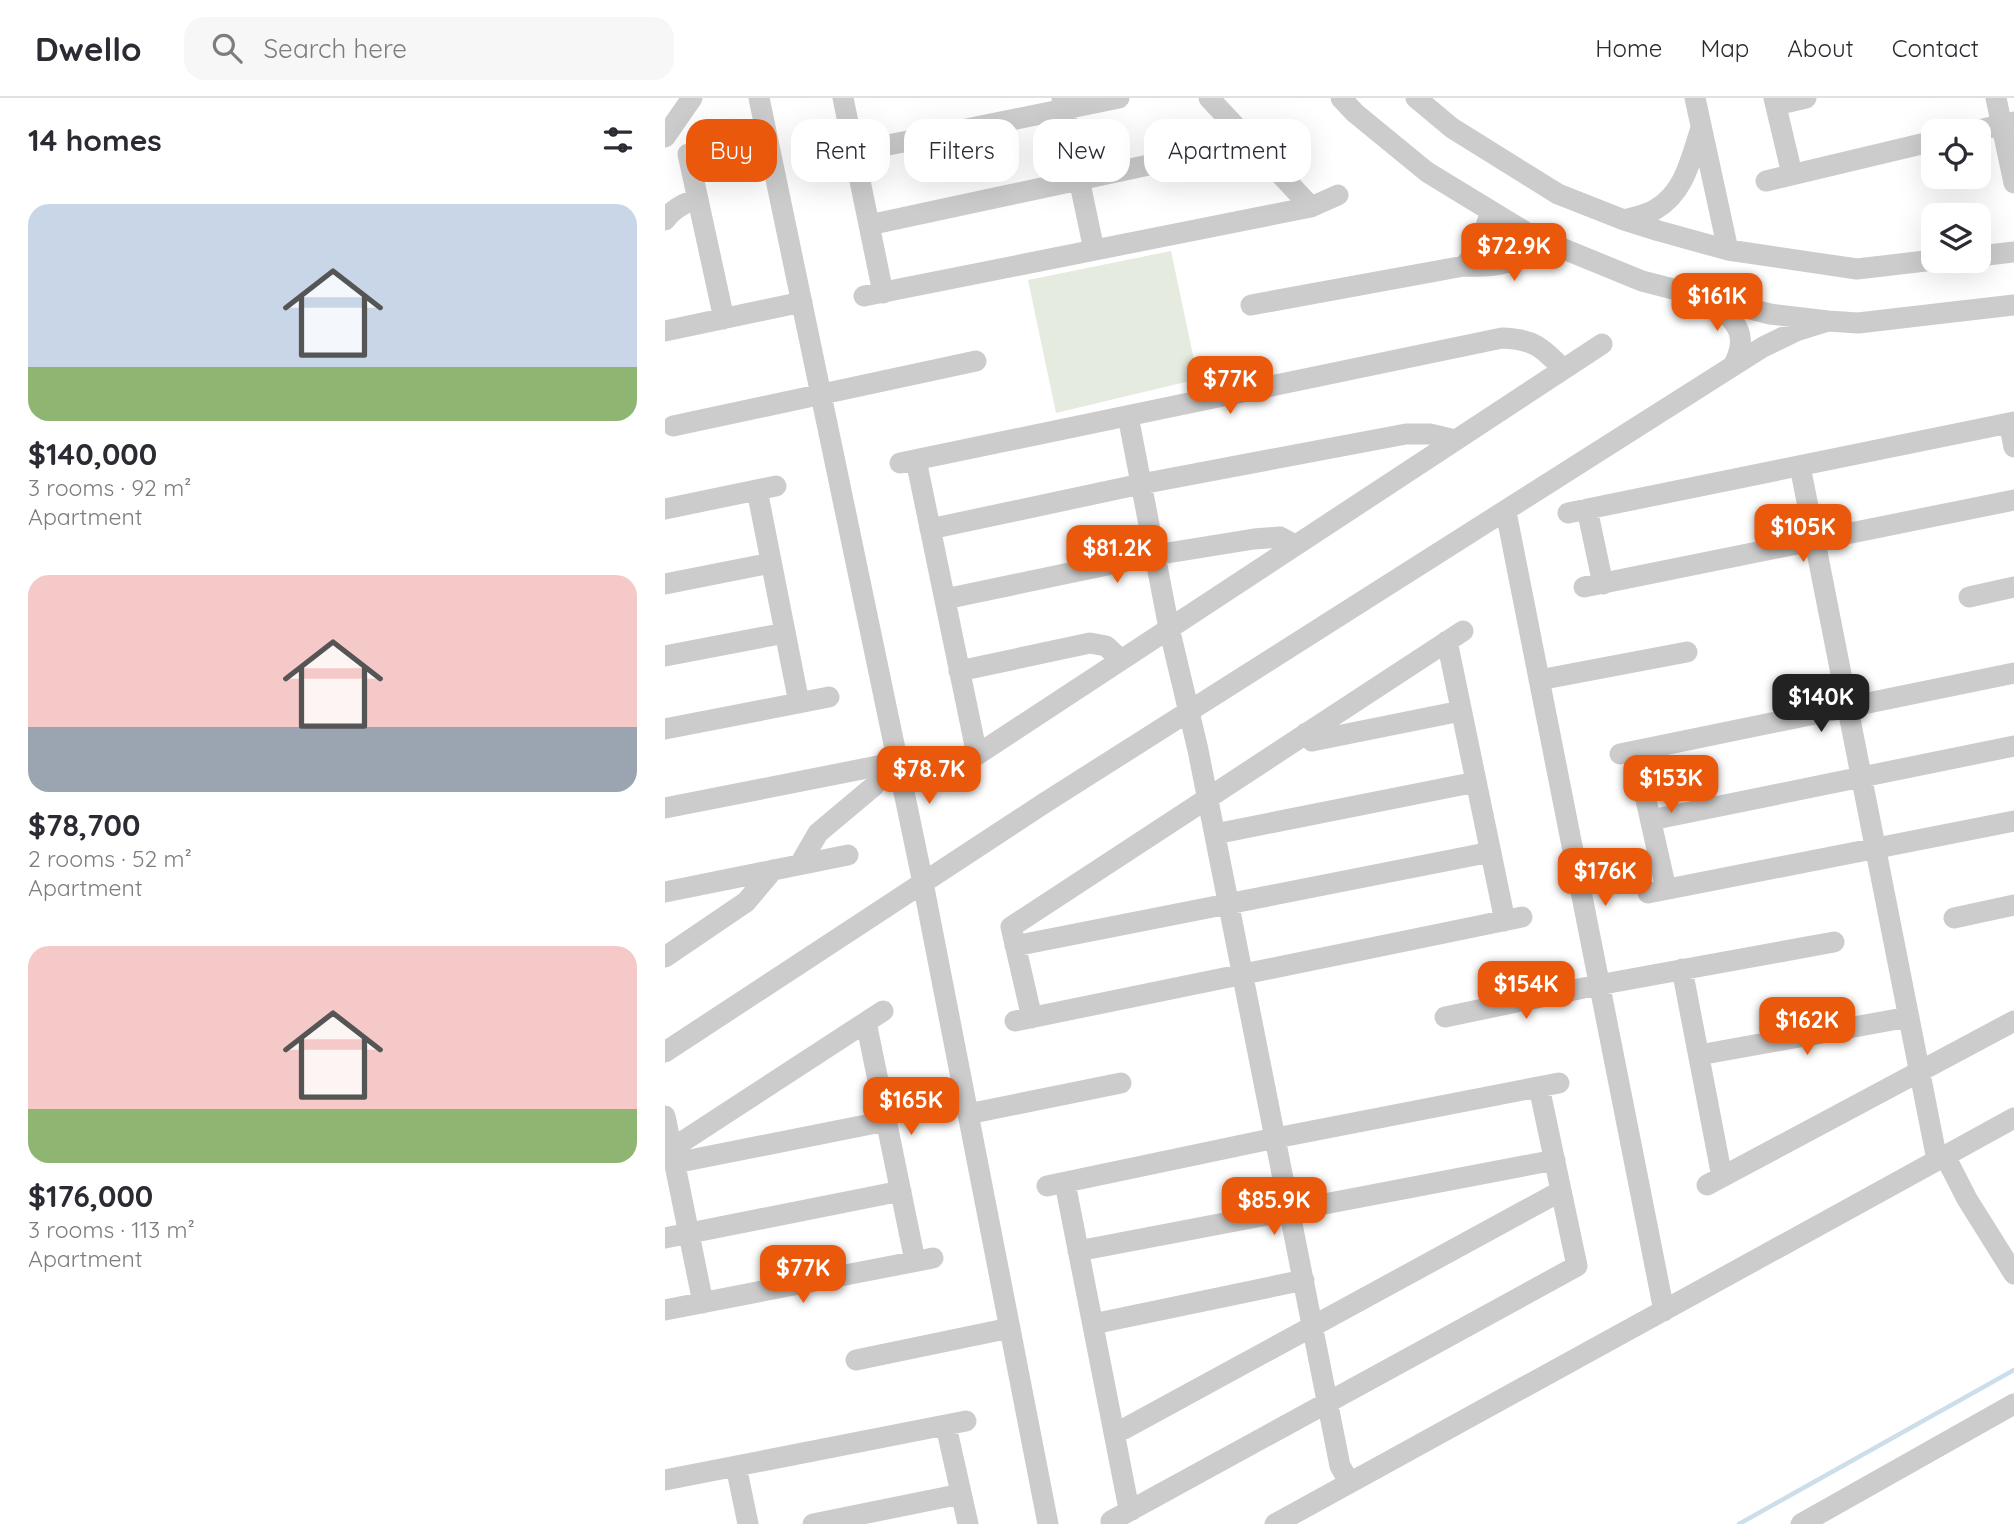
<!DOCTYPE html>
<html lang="en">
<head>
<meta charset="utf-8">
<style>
	:root { --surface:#fff; --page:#f7f7f7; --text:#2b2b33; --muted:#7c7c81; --line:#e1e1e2; --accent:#ea580c }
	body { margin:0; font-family:Quicksand,sans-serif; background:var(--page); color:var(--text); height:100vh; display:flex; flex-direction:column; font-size:26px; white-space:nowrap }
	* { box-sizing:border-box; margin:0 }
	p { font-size:23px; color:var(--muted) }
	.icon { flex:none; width:38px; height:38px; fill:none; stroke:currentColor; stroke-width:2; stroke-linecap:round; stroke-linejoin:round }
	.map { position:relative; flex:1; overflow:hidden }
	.sheet { display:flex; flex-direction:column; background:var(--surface); width:665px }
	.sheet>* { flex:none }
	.banner { position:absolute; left:21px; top:21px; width:665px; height:63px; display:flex; gap:14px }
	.fabs { position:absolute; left:1256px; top:21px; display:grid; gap:14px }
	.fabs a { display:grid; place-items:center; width:70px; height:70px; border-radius:14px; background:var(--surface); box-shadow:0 7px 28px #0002; font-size:35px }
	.price { position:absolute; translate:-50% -60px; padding:0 16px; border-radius:14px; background:var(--accent); color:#fff; font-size:23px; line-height:46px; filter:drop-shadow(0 2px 4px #0008) }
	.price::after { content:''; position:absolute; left:50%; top:42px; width:21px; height:16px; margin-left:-10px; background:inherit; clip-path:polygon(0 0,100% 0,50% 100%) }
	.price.active { background:#222; color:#fff }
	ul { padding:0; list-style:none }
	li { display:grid; align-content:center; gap:14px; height:371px; padding:0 28px }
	li span { display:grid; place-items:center; height:217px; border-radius:21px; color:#555 }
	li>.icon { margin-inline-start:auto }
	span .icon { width:126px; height:126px; fill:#fffc; stroke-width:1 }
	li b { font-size:30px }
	h2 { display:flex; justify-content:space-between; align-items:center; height:84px; padding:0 28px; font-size:30px }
	.pill { padding:0 24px; border-radius:21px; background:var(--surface); box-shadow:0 7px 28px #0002; font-size:24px; line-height:63px }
	.pill.active { background:var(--accent); color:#fff }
	header { display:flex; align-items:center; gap:42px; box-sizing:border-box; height:98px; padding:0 35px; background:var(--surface); border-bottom:2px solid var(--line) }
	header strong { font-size:33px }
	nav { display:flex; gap:38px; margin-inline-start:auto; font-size:24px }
	.search { width:490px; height:63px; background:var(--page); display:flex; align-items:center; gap:18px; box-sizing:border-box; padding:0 24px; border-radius:21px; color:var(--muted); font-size:26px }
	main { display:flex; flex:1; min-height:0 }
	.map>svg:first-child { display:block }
</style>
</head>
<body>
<header>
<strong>Dwello</strong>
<div class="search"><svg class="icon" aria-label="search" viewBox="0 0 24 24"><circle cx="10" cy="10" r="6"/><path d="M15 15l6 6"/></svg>Search here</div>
<nav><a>Home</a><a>Map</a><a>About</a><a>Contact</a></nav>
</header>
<main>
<section class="sheet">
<h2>14 homes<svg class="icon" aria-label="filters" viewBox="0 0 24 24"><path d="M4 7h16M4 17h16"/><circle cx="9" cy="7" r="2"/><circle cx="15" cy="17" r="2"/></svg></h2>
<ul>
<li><span style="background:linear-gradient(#c9d6e8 75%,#8fb573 0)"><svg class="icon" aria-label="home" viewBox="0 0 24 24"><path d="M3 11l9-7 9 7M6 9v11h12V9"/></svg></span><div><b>$140,000</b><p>3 rooms · 92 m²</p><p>Apartment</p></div></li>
<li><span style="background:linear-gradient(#f6c9c9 70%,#9aa5b1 0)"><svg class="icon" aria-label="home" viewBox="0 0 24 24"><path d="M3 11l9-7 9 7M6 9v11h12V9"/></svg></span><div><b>$78,700</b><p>2 rooms · 52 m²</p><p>Apartment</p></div></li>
<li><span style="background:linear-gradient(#f6c9c9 75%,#8fb573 0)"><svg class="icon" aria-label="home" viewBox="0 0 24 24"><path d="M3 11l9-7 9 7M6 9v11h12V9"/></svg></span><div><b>$176,000</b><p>3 rooms · 113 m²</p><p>Apartment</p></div></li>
</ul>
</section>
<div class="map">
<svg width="1349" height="1426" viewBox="0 0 1349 1426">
	<rect width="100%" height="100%" fill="#fff"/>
	<path fill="#e5ebde" d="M 506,153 L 533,281 L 391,315 L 363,182 Z"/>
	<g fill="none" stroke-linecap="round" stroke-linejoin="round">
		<path stroke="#cbdee9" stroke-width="4.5" d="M 1074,1426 L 1349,1272"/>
		<path stroke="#ccc" stroke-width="21" d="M 94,0 L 258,785 L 383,1426
			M 178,0 L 218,195
			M 397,0 L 429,152
			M 544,0 L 646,109
			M 676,0 L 690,15 L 762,74 L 867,138 L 977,183 L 1105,216 L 1163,223 L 1193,225 L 1349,207
			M 751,0 L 787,30 L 893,96 L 959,122 L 994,133 L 1063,152 L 1192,171 L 1269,162
			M 1030,0 L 1063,152
			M 1109,0 L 1127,76
			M 1331,0 L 1349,85
			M 1111,7 L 1141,0
			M 1309,33 L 1349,24
			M 0,39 L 27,0
			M 189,54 L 454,0
			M 23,56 L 59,221
			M 1101,83 L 1269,43
			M 0,122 C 8,111 18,105 31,102
			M 959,122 C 970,119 982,117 991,111 C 1020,94 1026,60 1036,30
			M 204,127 L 586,45
			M 1314,158 L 1349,154
			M 799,168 L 813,152 L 826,113
			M 199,198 L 646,109 L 673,97
			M 1050,205 C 1073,225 1084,239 1068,268
			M 586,207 L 799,168 C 833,170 853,165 878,143
			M 0,233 L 137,204
			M 463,318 L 504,530 L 533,652 L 675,1368 L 685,1385
			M 1344,325 L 1349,349
			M 8,328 L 311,263
			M 251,362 L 312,657
			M 235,365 L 837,240 C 868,241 877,249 898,271
			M 1135,368 L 1272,1062
			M 92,392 L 134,605
			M 0,411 L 111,388
			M 922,411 L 938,486
			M 841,414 L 999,1213
			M 903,415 L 1349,324
			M 265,431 L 476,386 L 741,336 L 765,336 L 790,342
			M 0,486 L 106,465
			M 919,489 L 1349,402
			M 1304,499 L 1349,489
			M 280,501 L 490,457 L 589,441 L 615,439 L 630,447
			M 782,543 L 840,823
			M 0,558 L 120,535
			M 294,573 L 425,545 L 441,548 L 456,562
			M 874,582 L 1022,554
			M 0,631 L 164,599
			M 641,635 L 647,643 L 796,613
			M 970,653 L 1001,791
			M 955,656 L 1349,575
			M 289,672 L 937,246
			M 0,710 L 233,664
			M 986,722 L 1349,648
			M 550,736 L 811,684
			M 135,766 L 153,735 L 209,688 L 222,666
			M 0,794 L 183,757
			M 983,795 L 1349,723
			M 1289,820 L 1349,807
			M 350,848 L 826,754
			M 0,859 L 81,804 L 108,772
			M 1017,871 L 1057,1079
			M 780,919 L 933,887 L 1169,844
			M 367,920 L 346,829 L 798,533
			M 350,923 L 857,819
			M 201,924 L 250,1163
			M 0,954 L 381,704 L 1098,249 L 1131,233 L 1163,223
			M 1034,957 L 1244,919
			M 303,1016 L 456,985
			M 0,1018 L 38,1205
			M 0,1055 L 218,913
			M 1280,1058 L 1302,1101 L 1349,1176
			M 10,1065 L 221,1023
			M 400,1085 L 463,1406 L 467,1412
			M 1042,1087 L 1349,923
			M 382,1088 L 611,1040 L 894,985
			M 0,1140 L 236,1093
			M 413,1153 L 890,1062
			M 0,1212 L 268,1160
			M 428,1226 L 639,1182
			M 191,1262 L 345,1230
			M 281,1328 L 303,1426
			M 449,1334 L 459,1331 L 896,1093
			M 71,1368 L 83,1426
			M 0,1382 L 301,1323
			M 446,1423 L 912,1168 L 874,989
			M 148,1426 L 296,1396
			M 610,1426 L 1349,1020
			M 1136,1426 L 1349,1306"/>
	</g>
</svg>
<div class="fabs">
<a><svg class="icon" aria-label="locate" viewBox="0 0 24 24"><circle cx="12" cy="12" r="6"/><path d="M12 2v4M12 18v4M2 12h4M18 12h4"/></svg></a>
<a><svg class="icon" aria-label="layers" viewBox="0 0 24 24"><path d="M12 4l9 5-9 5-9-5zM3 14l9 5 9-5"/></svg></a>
</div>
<b class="price" style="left:849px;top:185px">$72.9K</b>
<b class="price" style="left:1052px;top:235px">$161K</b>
<b class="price" style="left:565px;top:318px">$77K</b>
<b class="price" style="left:1138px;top:466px">$105K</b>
<b class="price" style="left:452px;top:487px">$81.2K</b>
<b class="price active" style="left:1156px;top:636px">$140K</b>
<b class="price" style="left:264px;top:708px">$78.7K</b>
<b class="price" style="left:1006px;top:717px">$153K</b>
<b class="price" style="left:940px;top:810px">$176K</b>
<b class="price" style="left:861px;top:923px">$154K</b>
<b class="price" style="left:1142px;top:959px">$162K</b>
<b class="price" style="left:246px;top:1039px">$165K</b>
<b class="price" style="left:609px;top:1139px">$85.9K</b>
<b class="price" style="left:138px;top:1207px">$77K</b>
<div class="banner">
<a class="pill active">Buy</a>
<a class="pill">Rent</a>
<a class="pill">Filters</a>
<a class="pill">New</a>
<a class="pill">Apartment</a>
</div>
</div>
</main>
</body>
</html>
